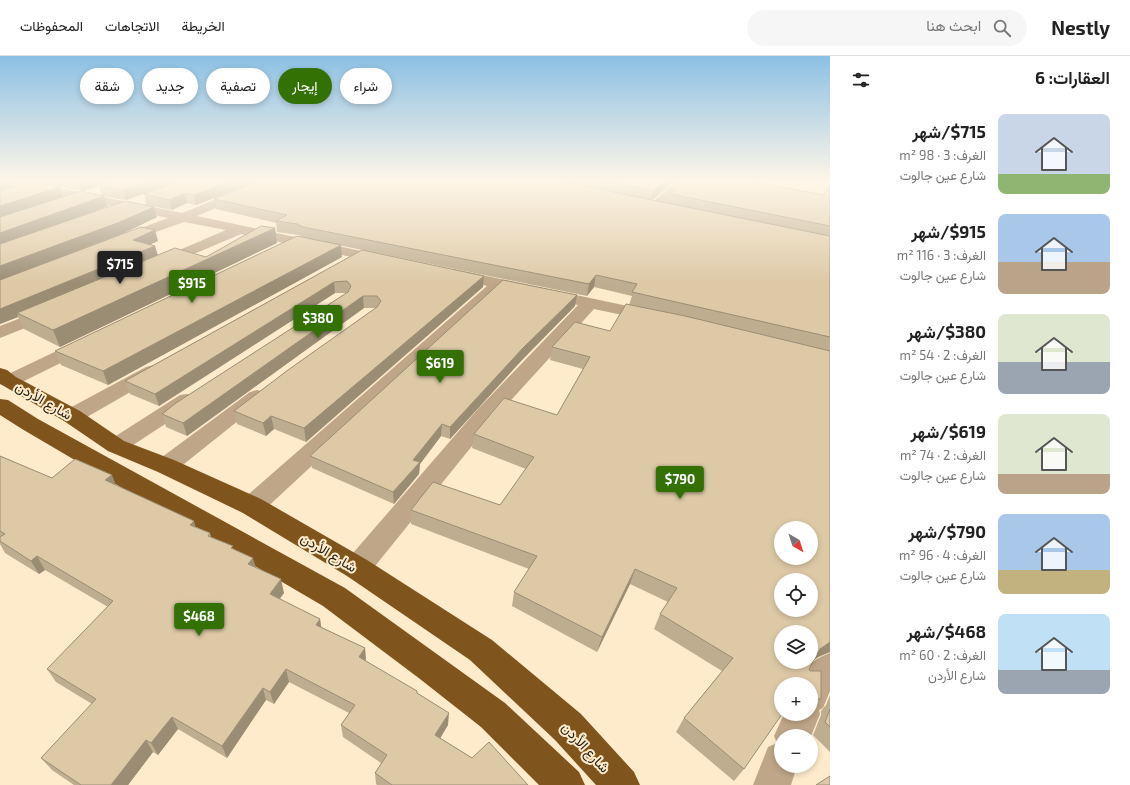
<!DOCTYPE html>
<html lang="ar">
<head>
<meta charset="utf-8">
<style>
	:root { --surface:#fff; --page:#f6f6f6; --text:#222; --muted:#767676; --line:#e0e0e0; --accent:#337105 }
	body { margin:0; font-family:"Exo 2",Vazirmatn,sans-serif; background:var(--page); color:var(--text); direction:rtl; height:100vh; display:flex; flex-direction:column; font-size:15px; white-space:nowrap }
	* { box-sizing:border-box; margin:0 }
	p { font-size:13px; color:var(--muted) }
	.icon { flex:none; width:22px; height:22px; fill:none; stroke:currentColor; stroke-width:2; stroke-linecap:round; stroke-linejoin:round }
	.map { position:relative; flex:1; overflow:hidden; direction:ltr }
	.sheet { display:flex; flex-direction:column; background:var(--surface); width:300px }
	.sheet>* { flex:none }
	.banner { position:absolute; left:12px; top:12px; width:380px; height:36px; direction:rtl; display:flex; gap:8px }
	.needle { width:26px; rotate:141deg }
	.tools { position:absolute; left:774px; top:465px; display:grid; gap:8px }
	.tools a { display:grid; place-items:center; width:44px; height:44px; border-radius:50%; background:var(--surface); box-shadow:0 2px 6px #0003; font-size:20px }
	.price { position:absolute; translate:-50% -34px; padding:0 9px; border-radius:4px; background:var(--accent); color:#fff; font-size:13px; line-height:26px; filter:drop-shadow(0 1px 2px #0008) }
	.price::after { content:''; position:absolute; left:50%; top:24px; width:12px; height:9px; margin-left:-6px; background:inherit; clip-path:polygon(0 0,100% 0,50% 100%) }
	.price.active { background:#222; color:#fff }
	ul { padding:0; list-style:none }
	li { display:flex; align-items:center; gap:12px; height:100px; padding:0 20px }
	li span { display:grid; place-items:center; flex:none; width:112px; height:80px; border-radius:8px; color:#555 }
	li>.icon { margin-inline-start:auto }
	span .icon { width:48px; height:48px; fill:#fffc; stroke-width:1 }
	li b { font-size:17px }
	h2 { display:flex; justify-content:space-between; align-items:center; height:48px; padding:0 20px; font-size:17px }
	.pill { padding:0 14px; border-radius:18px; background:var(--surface); box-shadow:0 2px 6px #0003; font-size:14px; line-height:36px }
	.pill.active { background:var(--accent); color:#fff }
	header { display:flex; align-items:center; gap:24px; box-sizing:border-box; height:56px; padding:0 20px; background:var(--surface); border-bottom:1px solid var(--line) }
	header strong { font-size:19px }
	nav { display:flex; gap:22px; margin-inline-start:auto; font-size:14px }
	.search { width:280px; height:36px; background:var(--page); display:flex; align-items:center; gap:10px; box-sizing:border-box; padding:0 14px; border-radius:22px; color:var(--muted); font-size:15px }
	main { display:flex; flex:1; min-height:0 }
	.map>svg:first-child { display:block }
</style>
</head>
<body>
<header>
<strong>Nestly</strong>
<div class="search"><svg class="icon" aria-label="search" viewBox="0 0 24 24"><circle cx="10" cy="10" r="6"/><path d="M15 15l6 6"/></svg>ابحث هنا</div>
<nav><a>الخريطة</a><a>الاتجاهات</a><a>المحفوظات</a></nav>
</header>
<main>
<section class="sheet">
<h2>العقارات: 6<svg class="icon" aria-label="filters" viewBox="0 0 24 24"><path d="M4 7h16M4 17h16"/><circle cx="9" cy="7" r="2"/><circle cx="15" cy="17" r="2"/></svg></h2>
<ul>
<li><span style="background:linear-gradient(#c9d6e8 75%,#8fb573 0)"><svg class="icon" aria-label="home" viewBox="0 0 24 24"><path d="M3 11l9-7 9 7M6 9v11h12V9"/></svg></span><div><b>$715/شهر</b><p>الغرف: 3 · 98 m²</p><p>شارع عين جالوت</p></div></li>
<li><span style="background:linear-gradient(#a9c7e8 60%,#b9a48a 0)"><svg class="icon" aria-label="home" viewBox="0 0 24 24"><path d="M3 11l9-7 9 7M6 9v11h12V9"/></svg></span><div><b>$915/شهر</b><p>الغرف: 3 · 116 m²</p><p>شارع عين جالوت</p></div></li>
<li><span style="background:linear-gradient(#dfe7d0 60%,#9aa5b1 0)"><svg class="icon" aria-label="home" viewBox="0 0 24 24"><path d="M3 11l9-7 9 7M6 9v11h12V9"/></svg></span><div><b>$380/شهر</b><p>الغرف: 2 · 54 m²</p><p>شارع عين جالوت</p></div></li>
<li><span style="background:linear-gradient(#dfe7d0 75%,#b9a48a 0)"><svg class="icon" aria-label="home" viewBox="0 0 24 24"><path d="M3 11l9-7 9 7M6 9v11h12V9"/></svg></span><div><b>$619/شهر</b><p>الغرف: 2 · 74 m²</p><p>شارع عين جالوت</p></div></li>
<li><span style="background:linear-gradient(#a9c7e8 70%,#c2b280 0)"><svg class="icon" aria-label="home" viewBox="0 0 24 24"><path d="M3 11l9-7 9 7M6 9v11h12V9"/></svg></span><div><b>$790/شهر</b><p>الغرف: 4 · 96 m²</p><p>شارع عين جالوت</p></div></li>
<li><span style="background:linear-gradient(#bfe0f5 70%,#9aa5b1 0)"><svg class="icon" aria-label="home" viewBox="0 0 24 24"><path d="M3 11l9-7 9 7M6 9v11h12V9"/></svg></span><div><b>$468/شهر</b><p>الغرف: 2 · 60 m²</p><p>شارع الأردن</p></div></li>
</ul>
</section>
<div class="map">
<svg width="830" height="729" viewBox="0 0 830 729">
	<rect width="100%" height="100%" fill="#fdebcc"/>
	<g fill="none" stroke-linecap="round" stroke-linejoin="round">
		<path fill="#bfa688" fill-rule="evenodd" d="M 4,125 L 25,125 L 182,157 L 261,125 L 275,125 L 274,127 L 197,160 L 385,200 L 390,201 L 392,204 L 390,207 L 385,208 L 241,178 L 161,212 L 156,210 L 153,207 L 156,204 L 226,174 L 184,166 L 122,188 L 117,187 L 115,184 L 117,181 L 168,162 L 10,128 Z
			M 677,125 L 690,125 L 658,154 L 650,154 L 648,151 L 650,148 Z
			M 454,213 L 651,255 L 657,256 L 660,260 L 657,264 L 651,265 L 594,253 L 493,364 L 367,520 L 357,524 L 347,520 L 343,512 L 347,504 L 477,354 L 578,249 L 502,233 L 261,457 L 252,459 L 243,457 L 239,450 L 243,443 L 487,230 L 449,221 L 446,218 L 449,215 Z
			M 49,251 L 55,252 L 58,256 L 55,260 L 0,282 L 0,270 Z
			M 84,282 L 91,284 L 93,288 L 91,292 L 16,329 L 9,331 L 2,329 L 0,327 L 2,321 Z
			M 153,309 L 160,311 L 163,315 L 160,319 L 80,365 L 72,367 L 64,365 L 61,360 L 64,355 L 146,311 Z
			M 257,334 L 264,336 L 267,340 L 264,344 L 174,416 L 166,418 L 158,416 L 154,410 L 158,404 L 250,336 Z
			M 187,338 L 194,339 L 198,344 L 194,349 L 124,395 L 116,398 L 108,395 L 104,390 L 108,385 L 180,339 Z
			M 830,597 L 830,635 L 823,652 L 819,654 L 820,658 L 811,680 L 781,680 L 781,710 L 797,710 L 791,729 L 753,729 L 768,691 L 777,687 L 774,680 L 784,658 L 811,658 L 811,628 L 799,628 C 807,611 811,604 830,597 Z"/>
		<path fill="#7f551d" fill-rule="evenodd" d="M 0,312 L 7,314 L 16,321 L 80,355 L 124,385 L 174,404 L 261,443 L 367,504 L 492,584 L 581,658 L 634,716 L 640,729 L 596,729 L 555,684 L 470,604 L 347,520 L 243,457 L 158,416 L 108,395 L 64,365 L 2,329 L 0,328 Z
			M 0,343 L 8,344 L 38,363 L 345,532 L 505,647 L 579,716 L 585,729 L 539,729 L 481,671 L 420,623 L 323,550 L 22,373 L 0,359 Z"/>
	</g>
	<path fill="#bead8f" d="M 0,125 L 14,131 L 60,131 L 63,141 L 108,150 L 73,163 L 157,161 L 124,177 L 158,185 L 150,188 L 155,190 L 158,199 L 206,201 L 275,172 L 277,187 L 60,291 L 24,273 L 18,261 L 0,268 Z
		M 31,125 L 181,125 L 126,144 L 102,140 L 99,130 L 101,129 L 82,135 Z
		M 258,125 L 196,149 L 187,147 L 172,154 L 146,149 L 144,138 Z
		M 259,125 L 675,125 L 652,144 L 667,147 L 670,138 L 824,139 L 830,128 L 830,596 L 818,601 L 814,604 L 809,613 L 821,643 L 811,655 L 811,628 L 781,628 L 744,713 L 734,725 L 676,676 L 684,662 L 722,615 L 654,573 L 660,558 L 668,546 L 630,528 L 597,596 L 512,550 L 514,536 L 529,513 L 411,468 L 411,454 L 500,449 L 526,413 L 472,392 L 474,378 L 557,359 L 583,313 L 550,304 L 552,291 L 610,275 L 629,249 L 632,240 L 594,231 L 587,240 L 304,182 L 299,179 L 277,176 L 276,167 L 216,153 L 214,143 Z
		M 362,194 L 483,231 L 306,386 L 274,373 L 266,380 L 237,368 L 234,355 L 376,252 L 364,252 L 187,380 L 166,371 L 162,358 L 347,237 L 335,237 L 159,350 L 130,338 L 125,325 Z
		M 342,201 L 108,329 L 61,309 L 55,295 Z
		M 575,250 L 522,304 L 450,383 L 441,380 L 420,408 L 419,418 L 394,448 L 312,412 L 310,400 Z
		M 0,400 L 52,422 L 116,429 L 196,471 L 210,477 L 211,481 L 234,493 L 284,537 L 280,543 L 320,563 L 321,571 L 365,592 L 366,605 L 417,637 L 448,669 L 440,682 L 472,702 L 528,729 L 377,729 L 376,728 L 375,717 L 381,707 L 343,681 L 341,669 L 349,657 L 289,626 L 274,648 L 266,644 L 227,702 L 178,673 L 158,699 L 153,696 L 128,729 L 74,729 L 52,714 L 41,702 L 92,648 L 56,626 L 47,613 L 108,551 L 45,514 L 39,518 L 5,497 L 0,488 Z
		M 830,639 L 830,696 L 813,679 L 821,659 L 821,655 L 826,649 Z"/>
	<path fill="#9b8d74" d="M 0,125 L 12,125 L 15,131 L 0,136 Z
		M 82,125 L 113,125 L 82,135 L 79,126 Z
		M 151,125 L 181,125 L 126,144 L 123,134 Z
		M 231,125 L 258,125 L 196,149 L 194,139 Z
		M 666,125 L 675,125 L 652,144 L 654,134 Z
		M 60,131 L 63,141 L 0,162 L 0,150 Z
		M 185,137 L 187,147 L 172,154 L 170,144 Z
		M 104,140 L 108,150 L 0,189 L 0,177 Z
		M 154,151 L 157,161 L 124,177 L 0,224 L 0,210 Z
		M 275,172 L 277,187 L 60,291 L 53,274 Z
		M 155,174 L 158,185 L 137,195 L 133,184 Z
		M 341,189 L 342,201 L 108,329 L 103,315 Z
		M 155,190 L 158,201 L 17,257 L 18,261 L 0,268 L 0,253 Z
		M 596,219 L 594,231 L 587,240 L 589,228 Z
		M 484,220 L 483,231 L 306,386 L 304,372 Z
		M 334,226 L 335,237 L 159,350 L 155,338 Z
		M 577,239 L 575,250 L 522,304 L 450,383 L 450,371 L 523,292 Z
		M 363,240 L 364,252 L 187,380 L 183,367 Z
		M 271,360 L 274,373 L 266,380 L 263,367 Z
		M 442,368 L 441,380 L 420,408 L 419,418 L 394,448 L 393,436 L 413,404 Z
		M 112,419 L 117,432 L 105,424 Z
		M 194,465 L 198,479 L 190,469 Z
		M 37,500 L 45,514 L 39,518 L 31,505 Z
		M 253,502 L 257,515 L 248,508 Z
		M 635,513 L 630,528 L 597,596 L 602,581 Z
		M 281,523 L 284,537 L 273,551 L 270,538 Z
		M 320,563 L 322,576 L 316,569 Z
		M 830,586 L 830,596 L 818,601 L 809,608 L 820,593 Z
		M 365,592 L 366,605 L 359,601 Z
		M 286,613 L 289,626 L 274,648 L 270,636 Z
		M 263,632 L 266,644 L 227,702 L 222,690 Z
		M 449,657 L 448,669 L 435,691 L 435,679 Z
		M 172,661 L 178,673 L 158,699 L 151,687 Z
		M 146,684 L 153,696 L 128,729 L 111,729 Z"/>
	<path fill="#ddc9a6" stroke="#9b8d74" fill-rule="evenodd" d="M 112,125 L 151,125 L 123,134 L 99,130 Z
		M 181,125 L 231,125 L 194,139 L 185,137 L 170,144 L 144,138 Z
		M 259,125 L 558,125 L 830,180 L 830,281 L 632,236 L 637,228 L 596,219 L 589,228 L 303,171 L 297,168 L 276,165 L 287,159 L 214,143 Z
		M 604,125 L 666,125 L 654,134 Z
		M 684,125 L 749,125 L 824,139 L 830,128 L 830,170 L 670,138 Z
		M 31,126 L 60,131 L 0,150 L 0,135 Z
		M 81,135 L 104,140 L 0,177 L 0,161 Z
		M 125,145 L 154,151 L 120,166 L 0,210 L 0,188 Z
		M 261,170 L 275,172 L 53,274 L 17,257 L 175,192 L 206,201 Z
		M 141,171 L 155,174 L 133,184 L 155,190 L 0,253 L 0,224 Z
		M 297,180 L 341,189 L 103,315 L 55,295 Z
		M 362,194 L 484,220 L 304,372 L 271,360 L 263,367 L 234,355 L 288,314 L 377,251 L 381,245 L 377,240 L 363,240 L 183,367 L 162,358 L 176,347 L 348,236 L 351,230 L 347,225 L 334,226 L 155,338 L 125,325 Z
		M 503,224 L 577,239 L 523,292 L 450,371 L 442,368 L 413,404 L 420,406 L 393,436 L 310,400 Z
		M 626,248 L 685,260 L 830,295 L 830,586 L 820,593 L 809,613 L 810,615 L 821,615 L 821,643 L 811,643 L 811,628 L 781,628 L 781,658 L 782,658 L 744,713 L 684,662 L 733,602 L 660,558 L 677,532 L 635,513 L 602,581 L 514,536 L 537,500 L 411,454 L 433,426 L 500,449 L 534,401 L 474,378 L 504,342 L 557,359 L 590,301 L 552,291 L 575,266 L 610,275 ZM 781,472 L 811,472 L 811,502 L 781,502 ZM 781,524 L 811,524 L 811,554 L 781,554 ZM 781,576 L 811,576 L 811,606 L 781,606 Z
		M 0,400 L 52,422 L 75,403 L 112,419 L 105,424 L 194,465 L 190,469 L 210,477 L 208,480 L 233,490 L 231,492 L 253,502 L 248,508 L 281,523 L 270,538 L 320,563 L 316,569 L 365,592 L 359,601 L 417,635 L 417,637 L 449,657 L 435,679 L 472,702 L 489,686 L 528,729 L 392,729 L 375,717 L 387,699 L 341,669 L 355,649 L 286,613 L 270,636 L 263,632 L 222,690 L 172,661 L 151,687 L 146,684 L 111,729 L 81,729 L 41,702 L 96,643 L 47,613 L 113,545 L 37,500 L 31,505 L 0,485 L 0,481 L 5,478 L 0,475 Z
		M 830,653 L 830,671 L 825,666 Z
		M 830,720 L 830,729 L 816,729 Z"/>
	<linearGradient id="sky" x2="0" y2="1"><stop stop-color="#8cc0e4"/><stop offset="0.55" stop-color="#fef6e8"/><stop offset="1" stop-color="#fef6e8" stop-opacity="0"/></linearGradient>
	<rect width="830" height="227" fill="url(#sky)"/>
	<g text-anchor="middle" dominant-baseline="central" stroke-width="4" stroke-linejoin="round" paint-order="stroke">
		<g font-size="14" fill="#241e12" stroke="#fdebcc">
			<text transform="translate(44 344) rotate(30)">شارع الأردن</text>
			<text transform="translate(329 496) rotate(31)">شارع الأردن</text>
			<text transform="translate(586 691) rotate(47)">شارع الأردن</text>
		</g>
	</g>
</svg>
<div class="tools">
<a><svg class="needle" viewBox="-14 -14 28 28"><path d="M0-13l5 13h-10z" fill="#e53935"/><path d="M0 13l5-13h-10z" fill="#767676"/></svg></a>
<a><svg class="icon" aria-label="locate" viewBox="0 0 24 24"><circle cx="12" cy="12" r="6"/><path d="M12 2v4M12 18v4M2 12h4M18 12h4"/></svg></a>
<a><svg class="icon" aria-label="layers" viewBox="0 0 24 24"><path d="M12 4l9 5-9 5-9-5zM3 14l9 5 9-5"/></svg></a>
<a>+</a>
<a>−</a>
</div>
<b class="price active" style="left:120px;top:229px">$715</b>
<b class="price" style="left:192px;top:248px">$915</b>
<b class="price" style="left:318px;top:283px">$380</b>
<b class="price" style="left:440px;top:328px">$619</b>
<b class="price" style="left:680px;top:444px">$790</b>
<b class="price" style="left:199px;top:581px">$468</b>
<div class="banner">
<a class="pill">شراء</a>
<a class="pill active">إيجار</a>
<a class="pill">تصفية</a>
<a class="pill">جديد</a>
<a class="pill">شقة</a>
</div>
</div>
</main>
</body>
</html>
